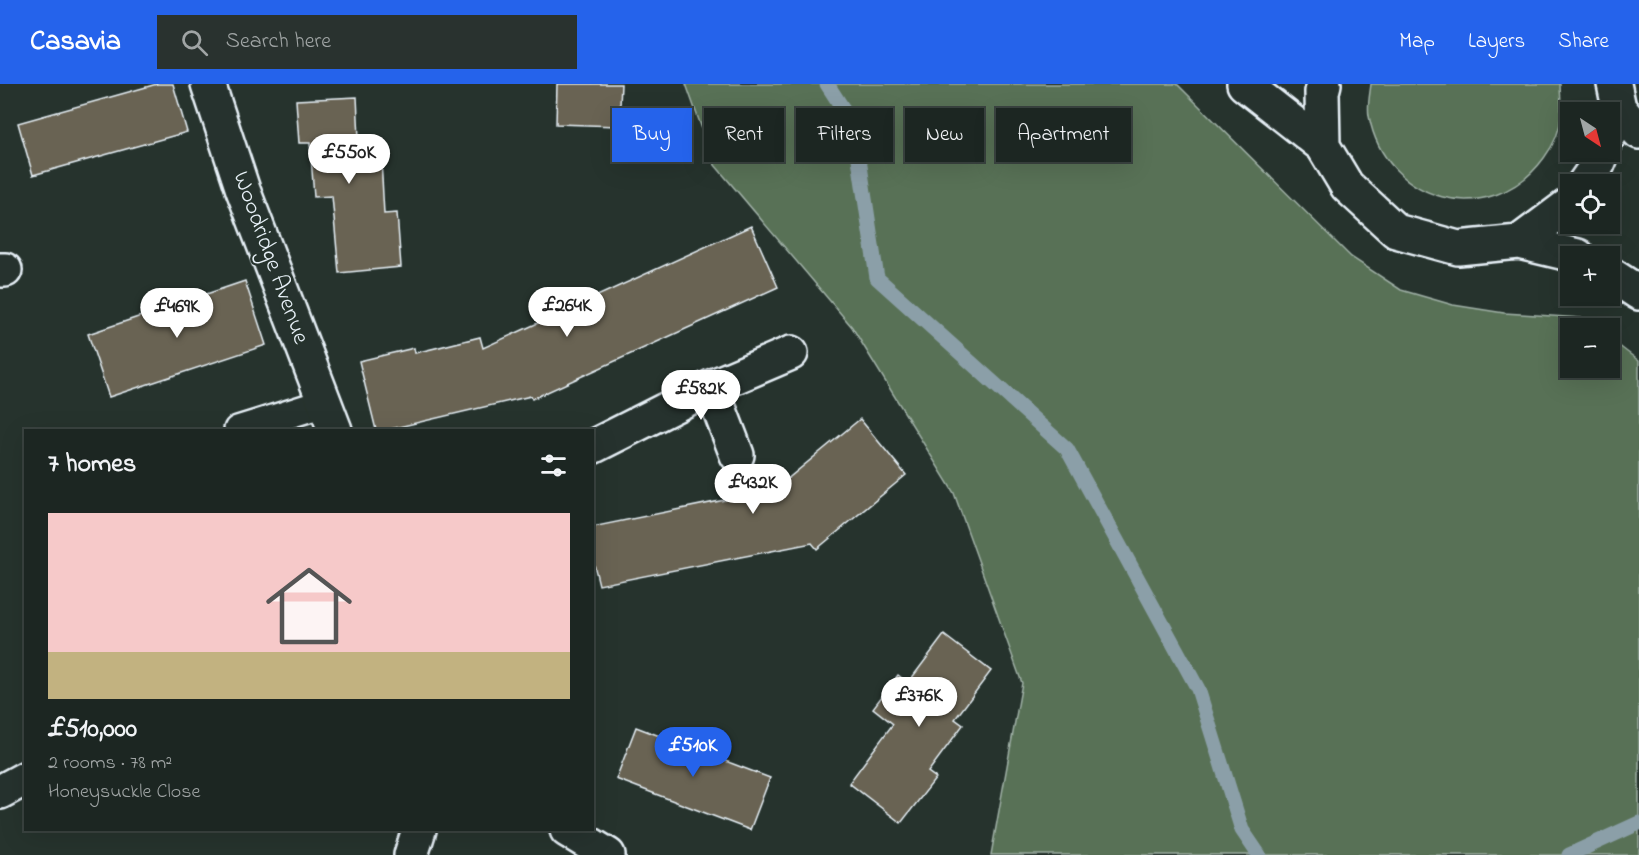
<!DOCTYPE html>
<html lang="en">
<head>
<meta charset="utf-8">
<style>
	:root { --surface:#1c2622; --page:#29322f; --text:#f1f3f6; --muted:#a0a5a5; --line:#3a4340; --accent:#2563eb }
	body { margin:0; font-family:"Indie Flower",sans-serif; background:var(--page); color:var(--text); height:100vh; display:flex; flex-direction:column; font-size:22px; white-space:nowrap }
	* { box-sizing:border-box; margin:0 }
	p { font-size:20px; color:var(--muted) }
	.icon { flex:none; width:33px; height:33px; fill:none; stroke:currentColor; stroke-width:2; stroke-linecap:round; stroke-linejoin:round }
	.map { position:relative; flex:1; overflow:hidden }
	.drawer { position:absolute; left:24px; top:345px; width:570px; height:402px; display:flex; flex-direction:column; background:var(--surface); border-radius:0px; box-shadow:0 6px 24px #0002,0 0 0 2px var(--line) }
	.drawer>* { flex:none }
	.hud { position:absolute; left:612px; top:24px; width:570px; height:54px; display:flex; gap:12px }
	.needle { width:39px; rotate:144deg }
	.buttons { position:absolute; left:1560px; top:18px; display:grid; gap:12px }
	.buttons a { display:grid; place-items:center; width:60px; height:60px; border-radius:0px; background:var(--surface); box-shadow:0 6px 24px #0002,0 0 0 2px var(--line); font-size:30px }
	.price { position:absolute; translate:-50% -51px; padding:0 14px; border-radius:21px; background:#fff; color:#222; font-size:20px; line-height:39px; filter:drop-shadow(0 2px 3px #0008) }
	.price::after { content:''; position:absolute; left:50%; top:36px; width:18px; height:14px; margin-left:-9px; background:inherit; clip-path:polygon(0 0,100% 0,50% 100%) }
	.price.on { background:var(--accent); color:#fff }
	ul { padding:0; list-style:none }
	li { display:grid; align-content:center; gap:12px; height:318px; padding:0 24px }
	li+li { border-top:2px solid var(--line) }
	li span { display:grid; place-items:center; height:186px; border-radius:0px; color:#555 }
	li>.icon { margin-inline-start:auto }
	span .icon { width:108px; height:108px; fill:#fffc; stroke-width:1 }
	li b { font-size:26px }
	h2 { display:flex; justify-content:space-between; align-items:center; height:72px; padding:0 24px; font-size:26px }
	.pill { padding:0 21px; border-radius:0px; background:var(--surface); box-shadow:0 6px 24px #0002,0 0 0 2px var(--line); font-size:21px; line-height:54px }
	.pill.on { background:var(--accent); color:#fff }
	header { display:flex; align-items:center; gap:36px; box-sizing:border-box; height:84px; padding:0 30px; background:var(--accent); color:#fff }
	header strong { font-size:28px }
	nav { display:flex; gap:33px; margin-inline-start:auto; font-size:21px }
	.search { width:420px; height:54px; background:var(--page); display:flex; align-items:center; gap:15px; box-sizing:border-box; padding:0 21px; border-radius:0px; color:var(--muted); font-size:22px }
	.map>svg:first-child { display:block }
</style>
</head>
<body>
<header>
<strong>Casavia</strong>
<div class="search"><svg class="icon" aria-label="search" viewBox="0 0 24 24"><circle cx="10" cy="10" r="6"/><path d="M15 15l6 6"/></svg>Search here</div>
<nav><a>Map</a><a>Layers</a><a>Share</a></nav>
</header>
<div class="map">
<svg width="1639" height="771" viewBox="0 0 1639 771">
	<rect width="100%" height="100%" fill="#26332d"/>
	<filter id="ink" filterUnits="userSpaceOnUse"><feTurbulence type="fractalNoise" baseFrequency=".0167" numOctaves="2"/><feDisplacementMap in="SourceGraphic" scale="12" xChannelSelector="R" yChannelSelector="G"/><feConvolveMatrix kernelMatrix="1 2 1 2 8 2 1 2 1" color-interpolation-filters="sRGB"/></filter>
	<g filter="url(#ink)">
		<path fill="#587156" stroke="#a0b1a7" stroke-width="1.5" d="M 686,0 L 1177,0 L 1351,173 L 1401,206 L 1453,221 L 1504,229 L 1582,234 L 1596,244 L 1570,244 L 1570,284 L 1610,284 L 1610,255 L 1639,277 L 1639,771 L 991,771 L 1022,599 L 954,409 L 852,243 L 715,81 Z
			M 1371,0 L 1560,0 C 1560,10 1562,22 1561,32 C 1560,47 1553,62 1544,74 C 1491,147 1385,119 1369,32 C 1367,22 1370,10 1371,0 Z"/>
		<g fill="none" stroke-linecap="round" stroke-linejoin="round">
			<path stroke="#8b9fa8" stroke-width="15" d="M 827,0 L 854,42 L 877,194 L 1067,365 L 1198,605 L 1242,746 L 1259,771
				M 1569,771 L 1639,739"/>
		</g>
		<path fill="#696452" stroke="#e8f1f8" stroke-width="1.5" d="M 157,0 L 173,0 L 187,48 L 33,91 L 18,39 Z
			M 557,0 L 621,0 L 619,42 L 556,40 Z
			M 357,13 L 360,76 L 381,75 L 384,130 L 397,129 L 401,183 L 339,189 L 332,112 L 314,113 L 310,59 L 299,59 L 296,16 Z
			M 751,142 L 778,203 L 532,315 L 531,312 L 386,346 L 376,346 L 359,277 L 414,264 L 415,269 L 480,253 L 483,264 Z
			M 245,197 L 266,261 L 109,313 L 88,250 Z
			M 860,335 L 906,391 L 817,465 L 812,459 L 599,501 L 592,472 L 592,443 L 774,406 Z
			M 944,551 L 991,587 L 955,635 L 963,641 L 928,688 L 936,694 L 901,739 L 849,699 L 893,640 L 873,624 L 898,591 L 908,599 Z
			M 636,643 L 770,694 L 750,746 L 616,695 Z"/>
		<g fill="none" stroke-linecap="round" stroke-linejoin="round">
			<g stroke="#e8f1f8" stroke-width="32">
				<path id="service" d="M 238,346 L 324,319"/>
			</g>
			<g stroke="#e8f1f8" stroke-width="38">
				<path id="minor" d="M 208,0 L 243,106 L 335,346
					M 0,186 L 5,186
					M 711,303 L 737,371
					M 592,363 L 711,303 L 791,269
					M 0,708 L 26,694
					M 567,746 L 608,771
					M 411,771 L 419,746"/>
			</g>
			<g stroke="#e8f1f8" stroke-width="38">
				<path id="trunk" d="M 1244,0 L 1323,62
					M 1324,0 L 1322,8 L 1323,62 L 1347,102 L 1396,147 L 1458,164 L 1519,158 L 1570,120
					M 1619,24 L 1639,48
					M 1610,50 L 1619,24 L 1614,0
					M 1584,100 L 1598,80 L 1603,68
					M 1519,158 L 1578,172
					M 1610,190 L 1639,209"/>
			</g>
			<use href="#service" stroke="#26332d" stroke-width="27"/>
			<use href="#minor" stroke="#26332d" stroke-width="33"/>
			<use href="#trunk" stroke="#26332d" stroke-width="33"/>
		</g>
	</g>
	<g text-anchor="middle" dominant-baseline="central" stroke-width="4.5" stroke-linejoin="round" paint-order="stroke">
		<g font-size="24" fill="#e8f1f8" stroke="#26332d">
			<text transform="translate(270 174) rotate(70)">Woodridge Avenue</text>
		</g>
	</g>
</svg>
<div class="buttons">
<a><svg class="needle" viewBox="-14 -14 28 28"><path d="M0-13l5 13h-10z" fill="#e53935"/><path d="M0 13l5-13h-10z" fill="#a0a5a5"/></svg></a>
<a><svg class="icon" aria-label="locate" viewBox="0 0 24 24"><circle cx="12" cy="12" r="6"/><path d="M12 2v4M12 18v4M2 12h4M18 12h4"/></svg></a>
<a>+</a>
<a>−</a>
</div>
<b class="price" style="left:349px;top:101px">£550K</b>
<b class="price" style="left:567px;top:254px">£264K</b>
<b class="price" style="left:177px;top:255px">£469K</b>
<b class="price" style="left:701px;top:337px">£582K</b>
<b class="price" style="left:753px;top:431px">£432K</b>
<b class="price" style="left:919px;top:644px">£376K</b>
<b class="price on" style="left:693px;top:694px">£510K</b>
<div class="hud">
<a class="pill on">Buy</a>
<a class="pill">Rent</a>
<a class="pill">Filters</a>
<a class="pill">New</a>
<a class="pill">Apartment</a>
</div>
<section class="drawer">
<h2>7 homes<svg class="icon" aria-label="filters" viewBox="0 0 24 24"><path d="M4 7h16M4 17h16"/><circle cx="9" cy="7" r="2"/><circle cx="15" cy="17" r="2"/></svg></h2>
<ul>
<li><span style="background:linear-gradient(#f6c9c9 75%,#c2b280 0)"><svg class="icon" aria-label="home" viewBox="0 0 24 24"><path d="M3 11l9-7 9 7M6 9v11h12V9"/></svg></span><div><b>£510,000</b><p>2 rooms · 78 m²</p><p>Honeysuckle Close</p></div></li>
</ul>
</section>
</div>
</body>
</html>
